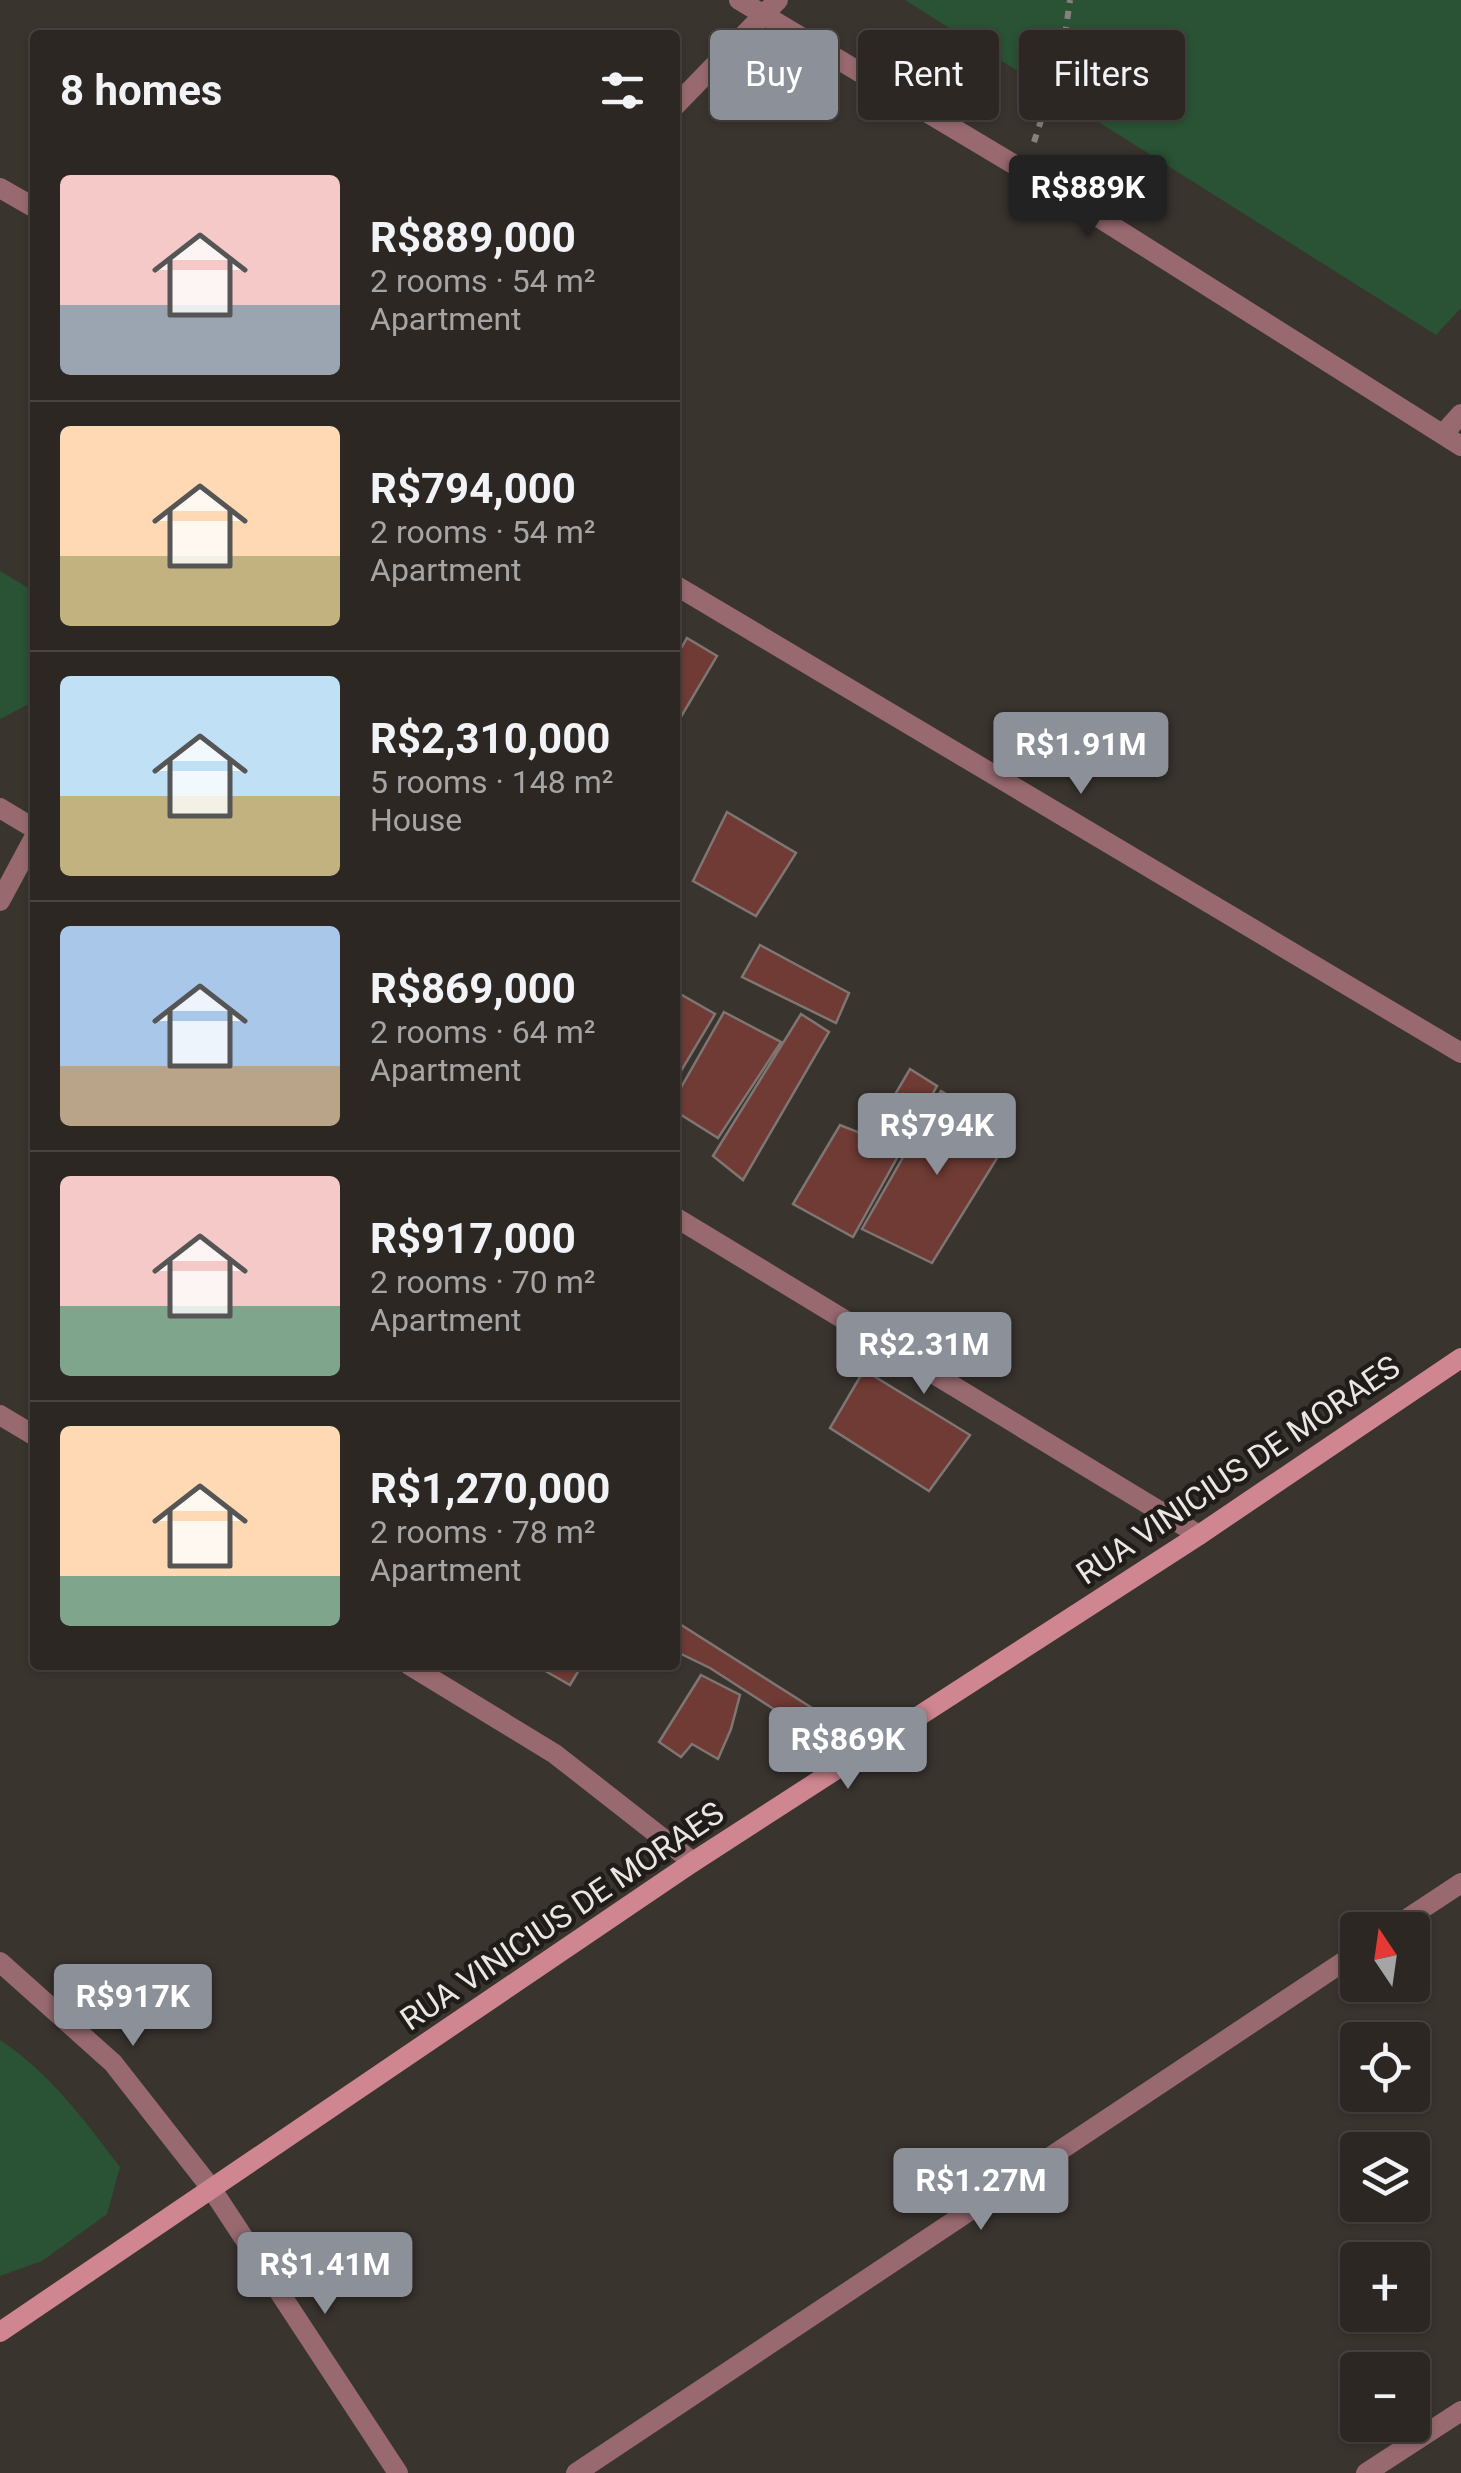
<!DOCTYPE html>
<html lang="en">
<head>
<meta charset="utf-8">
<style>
	:root { --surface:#2c2723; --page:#342f2b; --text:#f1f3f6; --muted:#a6a5a6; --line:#484441; --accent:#8c9099 }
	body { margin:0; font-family:Roboto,sans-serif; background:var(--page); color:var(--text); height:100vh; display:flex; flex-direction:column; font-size:38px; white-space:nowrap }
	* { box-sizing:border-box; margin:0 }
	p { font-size:32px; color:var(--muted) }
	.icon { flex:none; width:55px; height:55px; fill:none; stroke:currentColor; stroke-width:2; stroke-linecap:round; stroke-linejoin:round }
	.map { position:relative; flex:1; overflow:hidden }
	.side { position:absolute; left:30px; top:30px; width:650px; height:1640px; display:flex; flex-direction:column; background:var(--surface); border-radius:10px; box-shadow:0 2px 8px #0004,0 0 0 2px var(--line) }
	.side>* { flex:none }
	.guide { position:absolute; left:710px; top:30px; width:600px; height:90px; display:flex; gap:20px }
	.needle { width:65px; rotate:347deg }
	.buttons { position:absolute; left:1340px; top:1912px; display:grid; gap:20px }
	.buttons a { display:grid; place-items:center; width:90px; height:90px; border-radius:10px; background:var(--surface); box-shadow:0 2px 8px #0004,0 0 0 2px var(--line); font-size:50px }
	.price { position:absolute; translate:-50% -85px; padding:0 22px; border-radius:10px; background:var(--accent); color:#fff; font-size:32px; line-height:65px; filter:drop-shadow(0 2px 5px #0008) }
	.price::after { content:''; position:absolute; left:50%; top:60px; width:30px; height:22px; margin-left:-15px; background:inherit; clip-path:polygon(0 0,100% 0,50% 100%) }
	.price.on { background:#222; color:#fff }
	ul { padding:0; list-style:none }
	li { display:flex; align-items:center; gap:30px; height:250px; padding:0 30px }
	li+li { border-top:2px solid var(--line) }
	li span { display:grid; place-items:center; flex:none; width:280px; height:200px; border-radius:10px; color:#555 }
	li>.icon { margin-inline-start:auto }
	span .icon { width:120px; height:120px; fill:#fffc; stroke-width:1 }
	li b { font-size:42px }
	h2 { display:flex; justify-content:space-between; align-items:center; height:120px; padding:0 30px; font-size:42px }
	.chip { padding:0 35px; border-radius:10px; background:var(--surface); box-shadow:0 2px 8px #0004,0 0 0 2px var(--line); font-size:35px; line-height:90px }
	.chip.on { background:var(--accent); color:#fff }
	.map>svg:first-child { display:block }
</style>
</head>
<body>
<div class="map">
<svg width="1461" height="2473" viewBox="0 0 1461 2473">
	<rect width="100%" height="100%" fill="#3a342f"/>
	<path fill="#2a5234" d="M 905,0 L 1461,0 L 1461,308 L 1436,335 Z
		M 0,571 L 35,592 L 35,701 L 0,719 Z
		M 0,2040 C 49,2072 85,2121 120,2167 L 107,2214 L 42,2261 L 0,2276 Z"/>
	<path fill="#6f3b34" stroke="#7f7573" stroke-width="2.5" d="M 687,638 L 717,656 L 675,727 L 675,659 Z
		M 727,812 L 796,853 L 756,916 L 693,881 Z
		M 760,945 L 849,993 L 836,1023 L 742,977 Z
		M 675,991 L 715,1014 L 675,1081 Z
		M 724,1012 L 781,1042 L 718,1138 L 675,1111 L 675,1098 Z
		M 801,1014 L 829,1032 L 743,1180 L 713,1156 Z
		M 910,1069 L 937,1086 L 853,1237 L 793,1204 L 840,1125 L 870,1137 Z
		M 941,1091 L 1012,1134 L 932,1263 L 862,1229 Z
		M 864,1370 L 970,1435 L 929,1491 L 830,1428 Z
		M 675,1621 L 820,1713 L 800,1726 L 710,1668 L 675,1651 Z
		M 535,1665 L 582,1665 L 570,1685 Z
		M 701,1675 L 740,1695 L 731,1729 L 718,1759 L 692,1744 L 681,1757 L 659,1742 Z"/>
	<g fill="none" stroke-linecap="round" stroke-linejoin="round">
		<path stroke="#87817d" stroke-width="6" stroke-dasharray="8 8" stroke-linecap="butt" d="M 1034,142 L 1062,56 L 1070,0"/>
		<path stroke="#986a70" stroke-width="20" d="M 739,0 L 1025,171 L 1461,446
			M 675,106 L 778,0
			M 0,188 L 35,208
			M 1444,433 L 1461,414
			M 675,585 L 1461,1053
			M 0,808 L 35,829
			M 0,901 L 35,836
			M 675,1217 L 1199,1535
			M 0,1415 L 35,1436
			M 409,1665 L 555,1754 L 693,1862
			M 1390,1930 L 1461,1883
			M 0,1962 L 113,2063 L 211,2188 L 398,2473
			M 576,2473 L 1358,1952
			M 1366,2473 L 1461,2411"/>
		<path stroke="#cf8690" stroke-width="20" d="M 0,2332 L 693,1862 L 1199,1535 L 1461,1358"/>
	</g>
	<g text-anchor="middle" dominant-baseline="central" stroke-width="9" stroke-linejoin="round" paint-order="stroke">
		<g font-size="32" fill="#eae6e2" stroke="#1f1c1a">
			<text transform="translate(1238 1470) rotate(-34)">RUA VINICIUS DE MORAES</text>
			<text transform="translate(562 1916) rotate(-34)">RUA VINICIUS DE MORAES</text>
		</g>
	</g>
</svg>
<div class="buttons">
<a><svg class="needle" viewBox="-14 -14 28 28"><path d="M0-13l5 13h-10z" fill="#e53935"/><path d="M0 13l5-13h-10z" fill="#a6a5a6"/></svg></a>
<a><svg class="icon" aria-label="locate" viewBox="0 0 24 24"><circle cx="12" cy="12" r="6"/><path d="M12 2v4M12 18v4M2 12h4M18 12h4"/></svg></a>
<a><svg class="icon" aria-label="layers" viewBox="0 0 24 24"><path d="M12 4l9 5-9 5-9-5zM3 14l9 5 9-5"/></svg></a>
<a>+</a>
<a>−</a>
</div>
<b class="price on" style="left:1088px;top:240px">R$889K</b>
<b class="price" style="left:1081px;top:797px">R$1.91M</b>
<b class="price" style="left:937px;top:1178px">R$794K</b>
<b class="price" style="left:924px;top:1397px">R$2.31M</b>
<b class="price" style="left:848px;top:1792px">R$869K</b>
<b class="price" style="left:133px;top:2049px">R$917K</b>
<b class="price" style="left:981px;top:2233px">R$1.27M</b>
<b class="price" style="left:325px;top:2317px">R$1.41M</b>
<div class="guide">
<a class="chip on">Buy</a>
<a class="chip">Rent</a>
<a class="chip">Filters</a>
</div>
<section class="side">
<h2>8 homes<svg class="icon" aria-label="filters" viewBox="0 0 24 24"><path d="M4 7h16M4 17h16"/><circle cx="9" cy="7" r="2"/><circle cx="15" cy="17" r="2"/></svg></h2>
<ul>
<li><span style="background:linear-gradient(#f6c9c9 65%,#9aa5b1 0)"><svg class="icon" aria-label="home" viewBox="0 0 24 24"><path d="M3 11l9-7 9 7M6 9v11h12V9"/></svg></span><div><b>R$889,000</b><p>2 rooms · 54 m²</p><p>Apartment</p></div></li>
<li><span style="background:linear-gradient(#ffd9b3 65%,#c2b280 0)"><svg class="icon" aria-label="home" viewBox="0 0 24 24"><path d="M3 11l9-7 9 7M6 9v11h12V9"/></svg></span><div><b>R$794,000</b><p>2 rooms · 54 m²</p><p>Apartment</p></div></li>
<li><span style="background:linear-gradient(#bfe0f5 60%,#c2b280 0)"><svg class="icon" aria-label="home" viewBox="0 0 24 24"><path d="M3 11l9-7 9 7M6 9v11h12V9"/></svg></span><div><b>R$2,310,000</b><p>5 rooms · 148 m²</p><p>House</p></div></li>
<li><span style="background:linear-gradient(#a9c7e8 70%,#b9a48a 0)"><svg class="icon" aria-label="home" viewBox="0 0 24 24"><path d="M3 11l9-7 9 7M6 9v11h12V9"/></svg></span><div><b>R$869,000</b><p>2 rooms · 64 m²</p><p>Apartment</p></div></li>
<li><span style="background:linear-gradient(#f6c9c9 65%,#7fa58c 0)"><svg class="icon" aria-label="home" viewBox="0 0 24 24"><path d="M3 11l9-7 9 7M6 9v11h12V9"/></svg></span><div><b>R$917,000</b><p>2 rooms · 70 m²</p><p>Apartment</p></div></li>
<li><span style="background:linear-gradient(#ffd9b3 75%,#7fa58c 0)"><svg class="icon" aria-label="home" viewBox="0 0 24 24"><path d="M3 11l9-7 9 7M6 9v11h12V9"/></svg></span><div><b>R$1,270,000</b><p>2 rooms · 78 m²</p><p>Apartment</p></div></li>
</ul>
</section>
</div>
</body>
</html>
